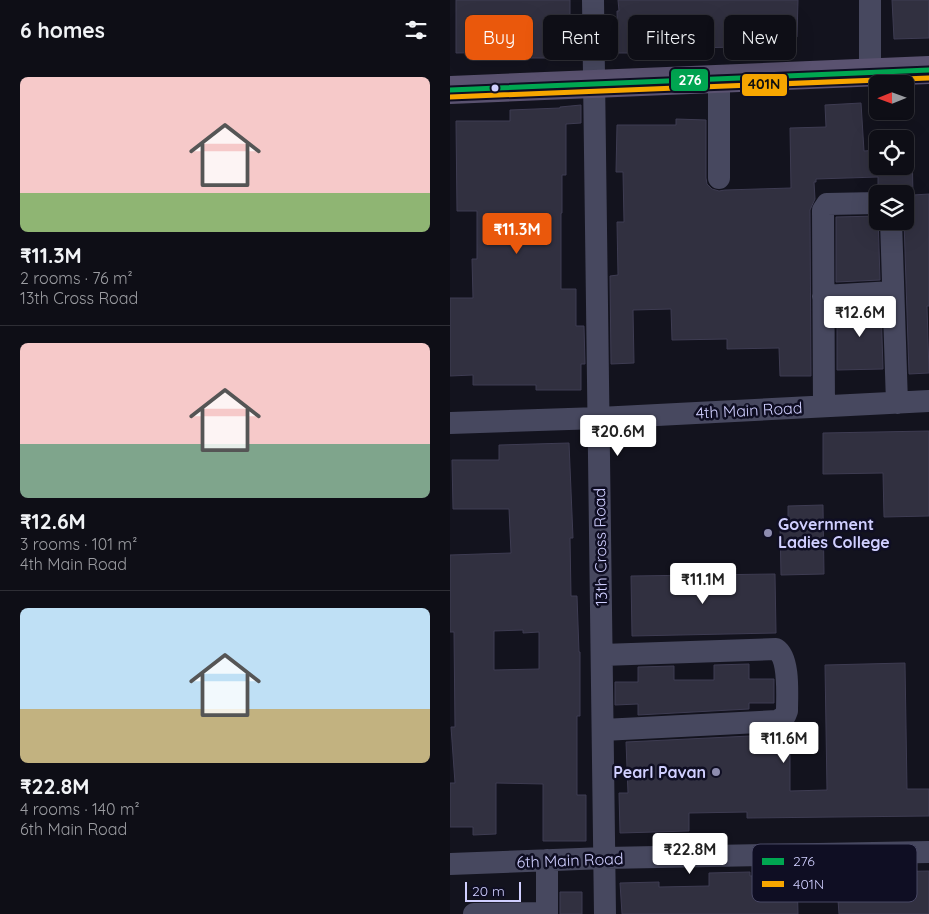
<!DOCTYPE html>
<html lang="en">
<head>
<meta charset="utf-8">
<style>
	:root { --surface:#0e0e16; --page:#1c1c23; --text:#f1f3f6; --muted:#9b9ca1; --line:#2e2e35; --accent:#ea580c }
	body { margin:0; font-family:Quicksand,sans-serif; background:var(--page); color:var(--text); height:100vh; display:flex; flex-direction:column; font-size:19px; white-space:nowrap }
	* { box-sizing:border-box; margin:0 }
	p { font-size:16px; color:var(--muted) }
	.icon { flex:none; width:28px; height:28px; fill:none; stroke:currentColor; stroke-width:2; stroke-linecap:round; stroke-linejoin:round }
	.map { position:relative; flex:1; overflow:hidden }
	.panel { display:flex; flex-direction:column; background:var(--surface); width:450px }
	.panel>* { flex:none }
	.top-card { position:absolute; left:15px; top:15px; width:389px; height:45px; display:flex; gap:10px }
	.needle { width:32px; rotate:269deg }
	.fabs { position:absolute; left:419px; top:75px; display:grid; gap:10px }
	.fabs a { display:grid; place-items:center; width:45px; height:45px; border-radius:8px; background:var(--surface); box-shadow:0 5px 20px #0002,0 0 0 1px var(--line); font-size:25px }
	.scale { position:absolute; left:15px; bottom:12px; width:56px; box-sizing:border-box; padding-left:5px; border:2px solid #d0cfff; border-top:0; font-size:14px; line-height:18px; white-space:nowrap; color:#d0cfff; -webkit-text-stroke:4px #0f0e23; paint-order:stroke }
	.price { position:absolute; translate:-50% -42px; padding:0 11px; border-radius:5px; background:#fff; color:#222; font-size:16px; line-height:32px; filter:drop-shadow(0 1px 2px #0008) }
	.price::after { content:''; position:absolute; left:50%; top:30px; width:15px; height:11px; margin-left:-8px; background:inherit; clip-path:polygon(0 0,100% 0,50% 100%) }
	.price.current { background:var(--accent); color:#fff }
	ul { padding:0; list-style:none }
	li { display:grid; align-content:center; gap:10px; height:265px; padding:0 20px }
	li+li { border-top:1px solid var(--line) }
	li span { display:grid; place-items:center; height:155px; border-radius:8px; color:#555 }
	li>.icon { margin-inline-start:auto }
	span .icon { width:90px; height:90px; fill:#fffc; stroke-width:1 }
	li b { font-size:21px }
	h2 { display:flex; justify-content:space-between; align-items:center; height:60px; padding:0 20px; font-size:21px }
	.chip { padding:0 18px; border-radius:8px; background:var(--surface); box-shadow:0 5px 20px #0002,0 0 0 1px var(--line); font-size:18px; line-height:45px }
	.chip.current { background:var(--accent); color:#fff }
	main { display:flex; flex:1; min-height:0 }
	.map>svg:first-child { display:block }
</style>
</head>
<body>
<main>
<section class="panel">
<h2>6 homes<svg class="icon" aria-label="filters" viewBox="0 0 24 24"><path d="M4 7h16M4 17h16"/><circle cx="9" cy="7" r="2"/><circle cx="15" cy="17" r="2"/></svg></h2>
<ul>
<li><span style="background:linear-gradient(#f6c9c9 75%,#8fb573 0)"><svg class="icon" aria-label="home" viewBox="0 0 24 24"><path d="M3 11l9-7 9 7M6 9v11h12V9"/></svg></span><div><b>₹11.3M</b><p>2 rooms · 76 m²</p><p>13th Cross Road</p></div></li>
<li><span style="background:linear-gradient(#f6c9c9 65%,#7fa58c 0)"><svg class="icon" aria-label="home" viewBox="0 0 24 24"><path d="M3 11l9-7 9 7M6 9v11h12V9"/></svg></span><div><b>₹12.6M</b><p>3 rooms · 101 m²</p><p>4th Main Road</p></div></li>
<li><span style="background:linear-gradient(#bfe0f5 65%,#c2b280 0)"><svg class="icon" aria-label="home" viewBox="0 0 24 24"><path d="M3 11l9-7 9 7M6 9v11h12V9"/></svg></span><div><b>₹22.8M</b><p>4 rooms · 140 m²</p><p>6th Main Road</p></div></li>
</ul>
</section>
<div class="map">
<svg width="479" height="914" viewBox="0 0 479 914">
	<rect width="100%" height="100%" fill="#13131e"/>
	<path fill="#313040" stroke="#3e3c52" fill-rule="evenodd" d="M 6,0 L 120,0 L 120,52 L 96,52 L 96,58 L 68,58 L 68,52 L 6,53 Z
		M 168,0 L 348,0 L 347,37 L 318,36 L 319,53 L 287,54 L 287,47 L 244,48 L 244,53 L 168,53 L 167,11 L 169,11 Z
		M 442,0 L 479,0 L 479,38 L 444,39 Z
		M 411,103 L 414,151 L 428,150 L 428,166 L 455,166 L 455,149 L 462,149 L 463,195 L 479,194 L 479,306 L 477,306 L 479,373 L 459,374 L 454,221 L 455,194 L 437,194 L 428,190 L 428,177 L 366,179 L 366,182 L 364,182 L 365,199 L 360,210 L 361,376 L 330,376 L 329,348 L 277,349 L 277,339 L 222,340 L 221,309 L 183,310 L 184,363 L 161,364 L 160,276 L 168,275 L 167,222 L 174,222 L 173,172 L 166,172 L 167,125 L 226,125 L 226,119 L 256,120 L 256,178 L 257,184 L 262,189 L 269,191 L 275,190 L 341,188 L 340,128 L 376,127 L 375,105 Z
		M 131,105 L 131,123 L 116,124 L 116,175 L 112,175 L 112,213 L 111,213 L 111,289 L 126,289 L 126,326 L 134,326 L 135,364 L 131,364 L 131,390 L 86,390 L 86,385 L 23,385 L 23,375 L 0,376 L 0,298 L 23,298 L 22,259 L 27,259 L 27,211 L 7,211 L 6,121 L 60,121 L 60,110 L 110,108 L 110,107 Z
		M 428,216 L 430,280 L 386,282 L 386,217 Z
		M 431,306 L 433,369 L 387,370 L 387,308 Z
		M 479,431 L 479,516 L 434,517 L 433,473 L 373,474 L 373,433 Z
		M 119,443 L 123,538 L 120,538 L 121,596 L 127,596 L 129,652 L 130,652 L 130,716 L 127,716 L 127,795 L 136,795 L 136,841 L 93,841 L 93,784 L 46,783 L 46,834 L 23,835 L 23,827 L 0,827 L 0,783 L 5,783 L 1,727 L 5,727 L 4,632 L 0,632 L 0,555 L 61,553 L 59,509 L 3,509 L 2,460 L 49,460 L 49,445 ZM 73,630 L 73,633 L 89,632 L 89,669 L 44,670 L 44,631 Z
		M 373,505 L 374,574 L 331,575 L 330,524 L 338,524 L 338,506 Z
		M 325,574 L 326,633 L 182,636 L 181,576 Z
		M 455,663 L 457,789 L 479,789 L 479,816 L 297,818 L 297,812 L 239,813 L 239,831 L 170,833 L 169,793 L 178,793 L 176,742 L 300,736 L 340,736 L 340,791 L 377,790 L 375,665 Z
		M 299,664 L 299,679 L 324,679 L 324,703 L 299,703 L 299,709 L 188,715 L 188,704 L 165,705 L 165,682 L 188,682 L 188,667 L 224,666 L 224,680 L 264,680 L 264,665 Z
		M 479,871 L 479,914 L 389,914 L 388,900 L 429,898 L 428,872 Z
		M 300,872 L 300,876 L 347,875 L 348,914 L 172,914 L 170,883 L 209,882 L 209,887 L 259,886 L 259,873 Z
		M 110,892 L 132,892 L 132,914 L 110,914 Z"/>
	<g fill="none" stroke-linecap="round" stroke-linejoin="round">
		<path stroke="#47485f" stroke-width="22" d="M 143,0 L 155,914
			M 420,0 L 420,72
			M 269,178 L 269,79
			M 441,221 L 447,403
			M 373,296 L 443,292
			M 374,406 L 373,210 L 377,204 L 428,203
			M 0,423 L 149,418 L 479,401
			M 152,655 L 326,649 C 340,658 337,695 337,711 L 335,716 L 327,721 L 153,730
			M 0,864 L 155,858 L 479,852
			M 24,914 L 97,913
			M 97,914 L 97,860"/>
		<path stroke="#5a5270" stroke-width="28" d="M 0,90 L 479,70"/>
		<g stroke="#0f0e23" stroke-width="9">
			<path id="bus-1" d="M 0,90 L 479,70"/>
		</g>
		<g stroke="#0f0e23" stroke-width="9">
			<path id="bus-2" d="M 0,97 L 479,78"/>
		</g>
		<use href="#bus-1" stroke="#00a651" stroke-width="5"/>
		<use href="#bus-2" stroke="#f7a600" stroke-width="5"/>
	</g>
	<circle fill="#d0cfff" stroke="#0f0e23" stroke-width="2" cx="45" cy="88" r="4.5"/>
	<g fill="#8e8db0" stroke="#0f0e23" stroke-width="2">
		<circle cx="318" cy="533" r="5"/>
		<circle cx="266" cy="772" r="5"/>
	</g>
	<g text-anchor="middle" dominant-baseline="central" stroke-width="5" stroke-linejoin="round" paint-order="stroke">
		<g font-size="16" fill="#d0cfff" stroke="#0f0e23">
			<text transform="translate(299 410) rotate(-3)">4th Main Road</text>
			<text transform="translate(150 547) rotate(-91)">13th Cross Road</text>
			<text transform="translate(120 860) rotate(-2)">6th Main Road</text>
		</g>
		<g font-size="16" font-weight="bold" fill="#d0cfff" stroke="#0f0e23" text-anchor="start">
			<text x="328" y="524">Government<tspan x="328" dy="18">Ladies College</tspan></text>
			<text x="256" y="772" text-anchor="end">Pearl Pavan</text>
		</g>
	</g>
	<rect x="302" y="844" width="165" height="58" rx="8" fill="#0f0e23" stroke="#494865" stroke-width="1"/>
	<rect x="312" y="858" width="22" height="7" fill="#00a651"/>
	<rect x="312" y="881" width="22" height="6" fill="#f7a600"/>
	<g font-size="14" fill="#d0cfff">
		<text x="343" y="866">276</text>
		<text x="343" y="889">401N</text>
	</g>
	<g stroke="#0f0e23" stroke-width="2">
		<rect x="220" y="68" width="39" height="24" rx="5" fill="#00a651"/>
		<rect x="291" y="73" width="47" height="24" rx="5" fill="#f7a600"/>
	</g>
	<g font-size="14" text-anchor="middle" font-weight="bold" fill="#fff">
		<text x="240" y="85">276</text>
	</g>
	<g font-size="14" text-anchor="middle" font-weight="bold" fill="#111">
		<text x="314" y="89">401N</text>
	</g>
</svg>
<div class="fabs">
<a><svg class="needle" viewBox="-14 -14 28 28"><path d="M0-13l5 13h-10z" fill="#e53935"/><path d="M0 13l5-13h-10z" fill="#9b9ca1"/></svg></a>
<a><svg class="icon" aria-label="locate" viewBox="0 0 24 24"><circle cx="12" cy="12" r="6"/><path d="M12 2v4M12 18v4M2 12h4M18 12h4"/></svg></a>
<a><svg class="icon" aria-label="layers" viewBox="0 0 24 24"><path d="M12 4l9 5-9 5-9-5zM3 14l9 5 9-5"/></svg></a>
</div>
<div class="scale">20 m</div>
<b class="price current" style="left:67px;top:255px">₹11.3M</b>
<b class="price" style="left:410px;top:338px">₹12.6M</b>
<b class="price" style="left:168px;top:457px">₹20.6M</b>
<b class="price" style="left:253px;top:605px">₹11.1M</b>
<b class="price" style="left:334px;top:764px">₹11.6M</b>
<b class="price" style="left:240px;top:875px">₹22.8M</b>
<div class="top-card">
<a class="chip current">Buy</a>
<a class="chip">Rent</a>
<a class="chip">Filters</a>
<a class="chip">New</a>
</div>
</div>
</main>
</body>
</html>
